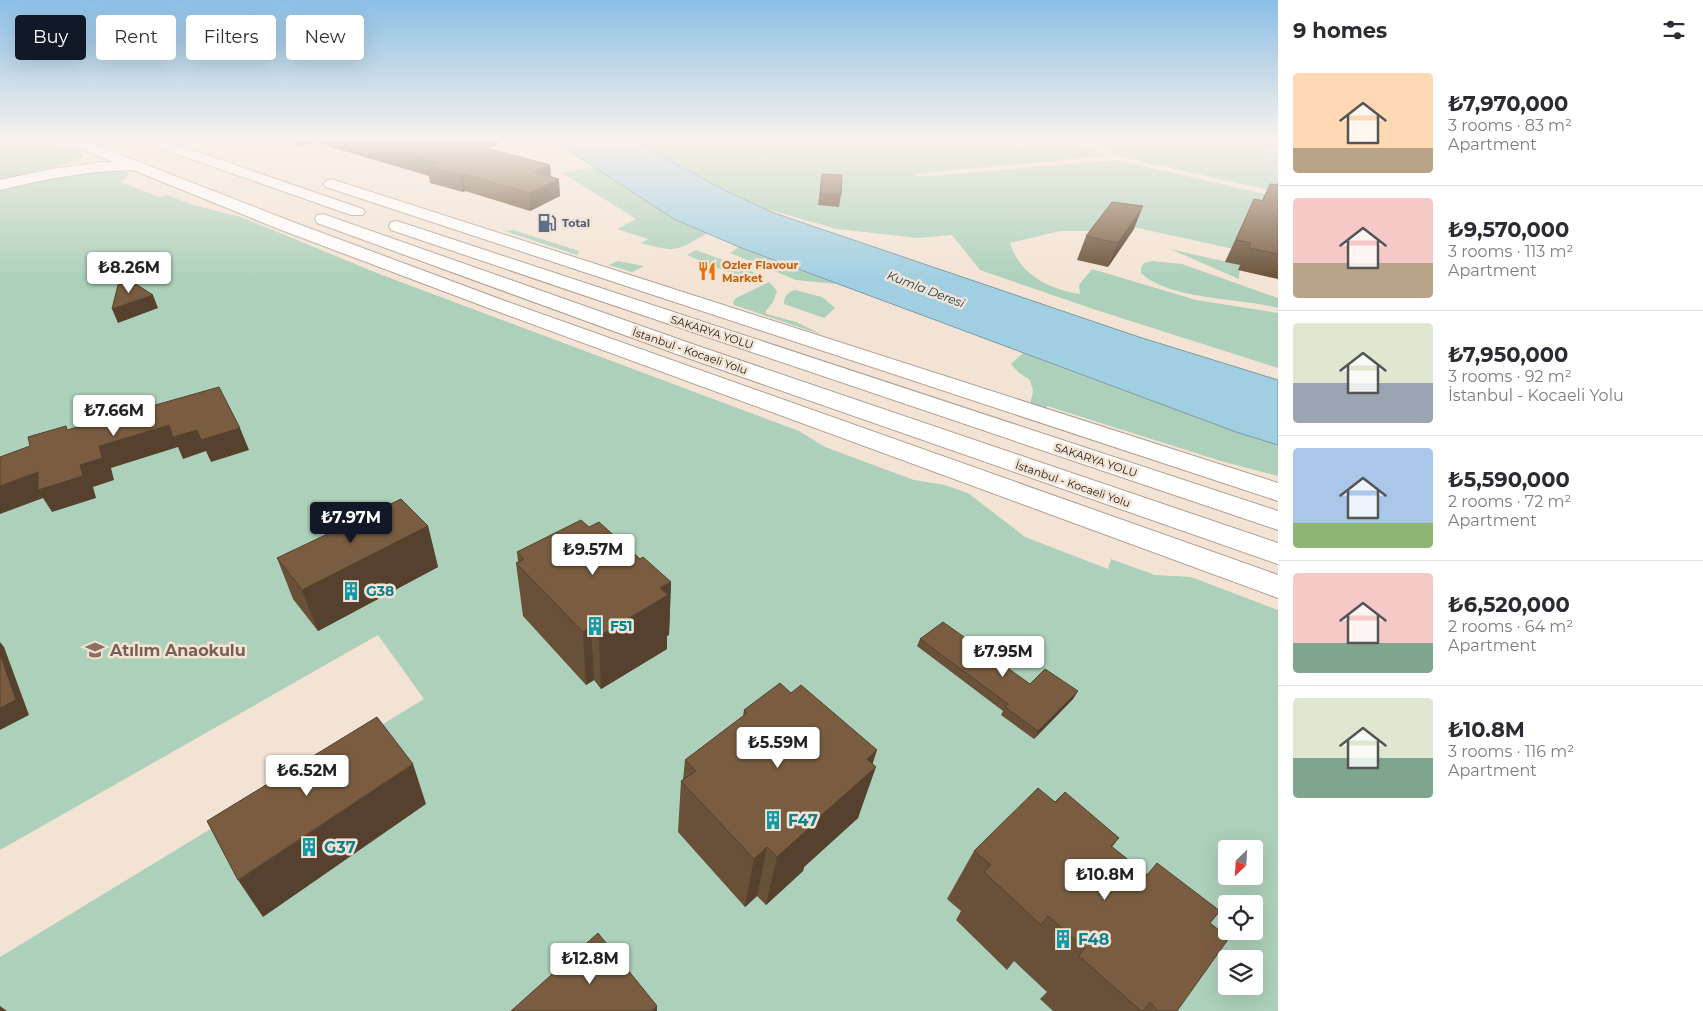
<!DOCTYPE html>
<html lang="en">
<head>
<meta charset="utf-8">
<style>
	:root { --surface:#fff; --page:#f7f7f7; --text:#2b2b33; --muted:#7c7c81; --line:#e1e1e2; --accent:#111827 }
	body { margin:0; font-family:Montserrat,sans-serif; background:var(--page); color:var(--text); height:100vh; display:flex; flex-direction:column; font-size:19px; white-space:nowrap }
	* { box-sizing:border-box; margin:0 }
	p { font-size:16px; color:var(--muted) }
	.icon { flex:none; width:28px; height:28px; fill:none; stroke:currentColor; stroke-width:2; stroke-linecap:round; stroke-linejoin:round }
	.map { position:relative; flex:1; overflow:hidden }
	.drawer { display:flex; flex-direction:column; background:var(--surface); width:425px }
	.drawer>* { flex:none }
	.banner { position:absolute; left:15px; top:15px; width:475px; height:45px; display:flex; gap:10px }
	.needle { width:32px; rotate:205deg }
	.controls { position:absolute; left:1218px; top:840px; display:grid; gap:10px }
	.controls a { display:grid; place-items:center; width:45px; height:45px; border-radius:5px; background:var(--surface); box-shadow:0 5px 20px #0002; font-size:25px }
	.price { position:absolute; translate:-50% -42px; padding:0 11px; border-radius:5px; background:#fff; color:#222; font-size:16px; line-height:32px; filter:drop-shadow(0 1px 2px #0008) }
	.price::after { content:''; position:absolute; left:50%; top:30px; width:15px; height:11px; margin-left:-8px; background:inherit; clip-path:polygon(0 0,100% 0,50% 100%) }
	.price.active { background:var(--accent); color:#fff }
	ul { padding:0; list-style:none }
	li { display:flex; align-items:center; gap:15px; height:125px; padding:0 15px }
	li+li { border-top:1px solid var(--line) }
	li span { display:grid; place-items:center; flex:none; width:140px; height:100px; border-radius:5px; color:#555 }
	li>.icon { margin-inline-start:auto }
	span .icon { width:60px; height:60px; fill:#fffc; stroke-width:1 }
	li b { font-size:21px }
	h2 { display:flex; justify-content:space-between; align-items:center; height:60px; padding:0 15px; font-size:21px }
	.chip { padding:0 18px; border-radius:5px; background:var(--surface); box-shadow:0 5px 20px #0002; font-size:18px; line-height:45px }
	.chip.active { background:var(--accent); color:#fff }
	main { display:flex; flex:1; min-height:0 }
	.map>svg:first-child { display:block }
</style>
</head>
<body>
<main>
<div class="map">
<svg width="1278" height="1011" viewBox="0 0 1278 1011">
	<rect width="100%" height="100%" fill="#f3e3d5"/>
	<path fill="#acd0b9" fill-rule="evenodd" d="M 0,139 L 44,139 L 80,152 L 84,157 L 51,168 L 0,180 Z
		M 630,139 L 1075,139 L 1107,156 L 914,174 L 917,177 L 1116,160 L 1278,197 L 1261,255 L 1115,223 L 1099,231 L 1060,231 L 1010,243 C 1020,275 1049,289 1080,294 L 1079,285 L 1092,269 L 1196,300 L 1278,313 L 1278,368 L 1096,310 L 980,270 L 952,235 L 918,238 L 837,229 L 763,208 L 724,190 Z
		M 1087,139 L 1278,139 L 1278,192 L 1122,157 Z
		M 596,167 L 674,219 L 708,233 C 676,251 677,253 641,243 L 648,239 L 617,229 L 636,219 L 563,173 Z
		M 118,169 L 130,174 L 121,182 L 158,197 L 167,195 L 193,205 L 241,217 L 382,275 L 799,431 L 825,447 L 914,480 L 945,485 L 968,493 L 1025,537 L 1108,569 L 1111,559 L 1155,575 L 1191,577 L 1278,610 L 1278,1011 L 0,1011 L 0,957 L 424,699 L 378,635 L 0,850 L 0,190 L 78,171 ZM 1226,849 L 1254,849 L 1254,876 L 1226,876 ZM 1226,904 L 1254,904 L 1254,931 L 1226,931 ZM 1226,959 L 1254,959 L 1254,986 L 1226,986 Z
		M 513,230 L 579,251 L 577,255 L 505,231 Z
		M 739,247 L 749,251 L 837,284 L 796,280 L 730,253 Z
		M 1170,249 L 1240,265 L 1239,279 Z
		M 696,250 L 748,269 L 759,276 L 751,282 L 687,255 Z
		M 618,261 L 644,266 L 632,272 L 609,265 Z
		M 1152,261 L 1182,264 L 1278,298 L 1278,308 C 1238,297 1172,301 1141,273 L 1141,268 L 1144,263 Z
		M 769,282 L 777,291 L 773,302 L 765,312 L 767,314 L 796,322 L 823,335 L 734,305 L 733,302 L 736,298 Z
		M 795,290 L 822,297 L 835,308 L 824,318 L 784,304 C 784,296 788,292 795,290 Z
		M 1023,353 L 1236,432 L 1278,445 L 1278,476 L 1221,461 L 1047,406 L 1045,410 L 1030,405 L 1033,391 L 1030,380 L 1018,372 L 1011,364 Z"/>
	<path fill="#a0cfe2" stroke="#7a99a5" d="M 551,139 L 630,139 L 724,190 L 774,213 L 1139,337 L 1278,380 L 1278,445 L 1236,432 L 739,247 L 674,219 Z"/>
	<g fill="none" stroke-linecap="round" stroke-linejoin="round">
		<g stroke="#ae9f91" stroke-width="2">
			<path id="major" d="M 102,162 L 137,162 L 142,163 L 144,166 L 142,169 L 137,170 C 90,170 45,179 0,190 L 0,180 L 51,169 Z"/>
		</g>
		<g stroke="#ae9f91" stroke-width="2">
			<path id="highway" d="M 62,139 L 80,139 L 293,222 L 505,301 L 1278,575 L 1278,598 L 491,309 L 281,230 L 64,142 Z
				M 142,139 L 160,139 L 363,209 L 365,212 L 363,215 L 351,215 L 143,142 Z
				M 331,179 L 1278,483 L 1278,501 L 326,187 L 323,184 L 326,181 Z
				M 323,214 L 698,346 L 1278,543 L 1278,564 L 682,356 L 317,223 L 315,219 L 317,215 Z
				M 397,221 L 1278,511 L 1278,530 L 391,230 L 389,226 L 391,222 Z"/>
		</g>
		<use href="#major" fill="#fff" fill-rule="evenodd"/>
		<use href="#highway" fill="#fff" fill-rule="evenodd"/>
	</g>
	<path fill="#695038" d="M 275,139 L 500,139 L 501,143 L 486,148 L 550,165 L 551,177 L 560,196 L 530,211 L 465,191 L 463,192 L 430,183 L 429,176 L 314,142 L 302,146 Z
		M 822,174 L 841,195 L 839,207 L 818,205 Z
		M 1278,183 L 1278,279 L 1238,270 L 1240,265 L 1225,262 L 1254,199 L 1262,200 L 1270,184 L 1276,185 Z
		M 1134,229 L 1108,267 L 1077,260 L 1086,236 Z
		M 428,526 L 438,567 L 318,631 L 293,599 L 277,558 Z
		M 589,527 L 640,559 L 671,582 L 669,635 L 667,636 L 667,649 L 601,689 L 594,680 L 586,685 L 523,616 L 516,563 L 518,562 L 517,552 Z
		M 920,639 L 1030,684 L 1078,691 L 1073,699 L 1034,739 L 1001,715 L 1003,711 L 917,646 Z
		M 744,710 L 873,764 L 858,818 L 804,867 L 803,871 L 766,905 L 757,896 L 745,907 L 678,832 L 681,781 L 683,780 L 685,760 L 743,716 Z
		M 1055,802 L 1119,838 L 1112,847 L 1210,923 L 1177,1011 L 1053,1011 L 1040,999 L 1047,992 L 1014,961 L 1007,970 L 956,920 L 961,911 L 947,899 L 974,851 Z"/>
	<path fill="#55412e" d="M 300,139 L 314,139 L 314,142 L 302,146 Z
		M 468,139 L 500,139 L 501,143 L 462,157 L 460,141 Z
		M 550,165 L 551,182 L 534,172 Z
		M 463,174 L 465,191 L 463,192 L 460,175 Z
		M 559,179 L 560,196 L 530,211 L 529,193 Z
		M 1143,206 L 1134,229 L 1108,267 L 1118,243 Z
		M 153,295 L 158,308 L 118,323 L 112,309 Z
		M 169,425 L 197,430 L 240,428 L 249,450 L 211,462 L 206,451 L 183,459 L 178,447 L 111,468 L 114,480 L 93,487 L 96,498 L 52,512 L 43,498 L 0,514 L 0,486 L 38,472 L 80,465 L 99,446 Z
		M 428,526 L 438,567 L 318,631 L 302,590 Z
		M 671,582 L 669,635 L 667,636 L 667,649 L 601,689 L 599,636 L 660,588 Z
		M 591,627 L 594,680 L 586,685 L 583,632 Z
		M 0,642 L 4,647 L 29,715 L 0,730 Z
		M 1078,691 L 1073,699 L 1034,739 L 1038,731 Z
		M 877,750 L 870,772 L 876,767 L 858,818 L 804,867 L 803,871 L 766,905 L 777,857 L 816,820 L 867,759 Z
		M 413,764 L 426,804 L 263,917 L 238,880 Z
		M 767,847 L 757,896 L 745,907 L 754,859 Z
		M 0,1006 L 7,1011 L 0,1011 Z
		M 657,1006 L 657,1011 L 652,1011 Z"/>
	<path fill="#7a5d41" stroke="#55412e" d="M 354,139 L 468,139 L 460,141 L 550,165 L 534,172 L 559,179 L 529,193 L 463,174 L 460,175 L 427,166 L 437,162 Z
		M 822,174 L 842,175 L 841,195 L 820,194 Z
		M 1278,183 L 1278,254 L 1249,248 L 1251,243 L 1236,240 L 1254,199 L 1263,201 L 1270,184 L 1276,185 Z
		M 1112,202 L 1143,206 L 1118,243 L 1086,236 Z
		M 131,281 L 153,295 L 112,309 L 118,285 Z
		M 219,387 L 240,428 L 201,440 L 197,430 L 173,437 L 169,425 L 99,446 L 102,458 L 80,465 L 83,476 L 38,490 L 38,472 L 0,486 L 0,457 L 30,446 L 28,437 L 66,426 L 67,430 Z
		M 401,499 L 428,526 L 302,590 L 277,558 Z
		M 581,520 L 589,527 L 599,522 L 640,559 L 643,557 L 671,582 L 660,588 L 668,595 L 599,636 L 591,627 L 583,632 L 516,563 L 524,559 L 517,552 Z
		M 943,622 L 1030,684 L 1045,669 L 1078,691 L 1038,731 L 1005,707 L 1008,704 L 920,639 Z
		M 0,654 L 16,700 L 0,708 Z
		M 780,683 L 791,693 L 801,685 L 877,750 L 867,759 L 876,767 L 816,820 L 817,821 L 777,857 L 767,847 L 754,859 L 681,781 L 696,771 L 685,760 L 747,713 L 744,710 Z
		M 377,717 L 413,764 L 238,880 L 207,821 Z
		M 1038,788 L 1055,802 L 1065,792 L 1119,838 L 1111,846 L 1147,875 L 1157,863 L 1220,911 L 1210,923 L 1229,938 L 1177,1011 L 1158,1011 L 1150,1002 L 1143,1011 L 1141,1011 L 1079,956 L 1085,948 L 1048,916 L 1041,925 L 984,872 L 991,865 L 974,851 Z
		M 598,933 L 657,1006 L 652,1011 L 511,1011 Z"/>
	<linearGradient id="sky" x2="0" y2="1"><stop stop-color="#8bbfe6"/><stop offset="0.5" stop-color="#faf2ec"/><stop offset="1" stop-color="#faf2ec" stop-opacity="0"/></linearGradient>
	<rect width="1278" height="280" fill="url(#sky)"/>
	<defs>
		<g id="fuel-bare" transform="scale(1.5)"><path d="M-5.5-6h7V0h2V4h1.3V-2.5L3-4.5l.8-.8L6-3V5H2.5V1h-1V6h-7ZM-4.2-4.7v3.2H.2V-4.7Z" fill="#5c6f8a" stroke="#f3e3d5" stroke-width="2.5" paint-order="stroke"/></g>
		<g id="restaurant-bare" transform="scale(1.5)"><path d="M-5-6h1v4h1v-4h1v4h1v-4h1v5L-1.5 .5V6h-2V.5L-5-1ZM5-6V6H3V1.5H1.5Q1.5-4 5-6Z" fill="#e8710a" stroke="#f3e3d5" stroke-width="2.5" paint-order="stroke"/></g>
		<g id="building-bare" transform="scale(1.5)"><path d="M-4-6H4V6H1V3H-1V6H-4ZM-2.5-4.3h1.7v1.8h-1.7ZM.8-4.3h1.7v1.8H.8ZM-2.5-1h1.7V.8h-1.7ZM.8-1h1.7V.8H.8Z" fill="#0f9aa8" stroke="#f3e3d5" stroke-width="2.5" paint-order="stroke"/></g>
		<g id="school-bare" transform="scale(1.5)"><path d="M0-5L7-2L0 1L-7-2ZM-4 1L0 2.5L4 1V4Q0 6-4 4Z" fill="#8d6e63" stroke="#f3e3d5" stroke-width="2.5" paint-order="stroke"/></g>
	</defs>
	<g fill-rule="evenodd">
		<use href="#fuel-bare" x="547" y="223"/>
		<use href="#restaurant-bare" x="707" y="271"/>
		<use href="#building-bare" x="351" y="591"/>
		<use href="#building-bare" x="595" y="626"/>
		<use href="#school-bare" x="95" y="650"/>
		<use href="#building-bare" x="773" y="820"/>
		<use href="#building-bare" x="309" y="847"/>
		<use href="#building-bare" x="1063" y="939"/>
	</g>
	<g text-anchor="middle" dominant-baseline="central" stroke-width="5" stroke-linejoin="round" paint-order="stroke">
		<g font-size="11" font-weight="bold" fill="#4e5e75" stroke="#f3e3d5" text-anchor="start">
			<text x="562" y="223">Total</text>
		</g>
		<g font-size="11" font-weight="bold" fill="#c56008" stroke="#f3e3d5" text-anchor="start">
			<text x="722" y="265">Ozler Flavour<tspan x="722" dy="13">Market</tspan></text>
		</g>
		<g font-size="11" fill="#201b16" stroke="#f3e3d5">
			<text transform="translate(712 332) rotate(18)">SAKARYA YOLU</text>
			<text transform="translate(690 351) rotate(19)">İstanbul - Kocaeli Yolu</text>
			<text transform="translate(1096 460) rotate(18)">SAKARYA YOLU</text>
			<text transform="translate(1073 484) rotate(19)">İstanbul - Kocaeli Yolu</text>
		</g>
		<g font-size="12" font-style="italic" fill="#17404e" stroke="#f3e3d5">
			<text transform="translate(926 289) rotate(21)">Kumla Deresi</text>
		</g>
		<g font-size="14" font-weight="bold" fill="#0d838f" stroke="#f3e3d5" text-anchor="start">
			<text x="366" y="591">G38</text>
			<text x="610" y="626">F51</text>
		</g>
		<g font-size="16" font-weight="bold" fill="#785e54" stroke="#f3e3d5" text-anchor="start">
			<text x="110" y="650">Atılım Anaokulu</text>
		</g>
		<g font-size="16" font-weight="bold" fill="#0d838f" stroke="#f3e3d5" text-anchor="start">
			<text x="788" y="820">F47</text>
			<text x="324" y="847">G37</text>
			<text x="1078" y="939">F48</text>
		</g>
	</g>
</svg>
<div class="controls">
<a><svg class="needle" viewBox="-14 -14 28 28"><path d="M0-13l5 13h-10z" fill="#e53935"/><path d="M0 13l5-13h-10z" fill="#7c7c81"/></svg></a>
<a><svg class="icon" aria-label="locate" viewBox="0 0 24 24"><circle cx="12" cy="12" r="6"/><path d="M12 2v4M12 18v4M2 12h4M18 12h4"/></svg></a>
<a><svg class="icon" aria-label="layers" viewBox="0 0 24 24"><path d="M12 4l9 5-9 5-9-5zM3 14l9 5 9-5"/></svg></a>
</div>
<b class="price" style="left:129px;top:294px">₺8.26M</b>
<b class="price" style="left:114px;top:437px">₺7.66M</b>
<b class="price active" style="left:351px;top:544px">₺7.97M</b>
<b class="price" style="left:593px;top:576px">₺9.57M</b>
<b class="price" style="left:1003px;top:678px">₺7.95M</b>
<b class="price" style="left:778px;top:769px">₺5.59M</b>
<b class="price" style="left:307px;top:797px">₺6.52M</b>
<b class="price" style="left:1105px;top:901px">₺10.8M</b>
<b class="price" style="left:590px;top:985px">₺12.8M</b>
<div class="banner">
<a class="chip active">Buy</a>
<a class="chip">Rent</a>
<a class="chip">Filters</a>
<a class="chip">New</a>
</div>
</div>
<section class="drawer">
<h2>9 homes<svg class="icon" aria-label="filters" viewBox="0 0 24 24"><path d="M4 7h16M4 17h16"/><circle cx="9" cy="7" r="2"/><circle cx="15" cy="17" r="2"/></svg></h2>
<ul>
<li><span style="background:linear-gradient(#ffd9b3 75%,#b9a48a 0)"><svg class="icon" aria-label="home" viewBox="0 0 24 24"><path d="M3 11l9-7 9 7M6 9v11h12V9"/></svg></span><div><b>₺7,970,000</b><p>3 rooms · 83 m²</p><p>Apartment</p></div></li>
<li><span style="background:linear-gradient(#f6c9c9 65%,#b9a48a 0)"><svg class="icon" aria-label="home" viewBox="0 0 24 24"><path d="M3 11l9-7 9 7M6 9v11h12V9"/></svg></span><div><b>₺9,570,000</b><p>3 rooms · 113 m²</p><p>Apartment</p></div></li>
<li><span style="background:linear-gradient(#dfe7d0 60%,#9aa5b1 0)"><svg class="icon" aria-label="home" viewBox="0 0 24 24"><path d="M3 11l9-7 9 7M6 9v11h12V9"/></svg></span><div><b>₺7,950,000</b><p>3 rooms · 92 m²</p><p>İstanbul - Kocaeli Yolu</p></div></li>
<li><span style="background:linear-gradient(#a9c7e8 75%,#8fb573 0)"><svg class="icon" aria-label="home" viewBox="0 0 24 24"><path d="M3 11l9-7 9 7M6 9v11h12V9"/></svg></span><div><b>₺5,590,000</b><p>2 rooms · 72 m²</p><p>Apartment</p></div></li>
<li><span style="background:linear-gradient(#f6c9c9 70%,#7fa58c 0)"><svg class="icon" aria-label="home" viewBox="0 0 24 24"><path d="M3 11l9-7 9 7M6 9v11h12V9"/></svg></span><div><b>₺6,520,000</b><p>2 rooms · 64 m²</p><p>Apartment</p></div></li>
<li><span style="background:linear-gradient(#dfe7d0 60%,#7fa58c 0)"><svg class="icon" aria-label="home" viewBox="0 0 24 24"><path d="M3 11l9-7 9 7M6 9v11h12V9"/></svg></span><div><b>₺10.8M</b><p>3 rooms · 116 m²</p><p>Apartment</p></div></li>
</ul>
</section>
</main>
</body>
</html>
